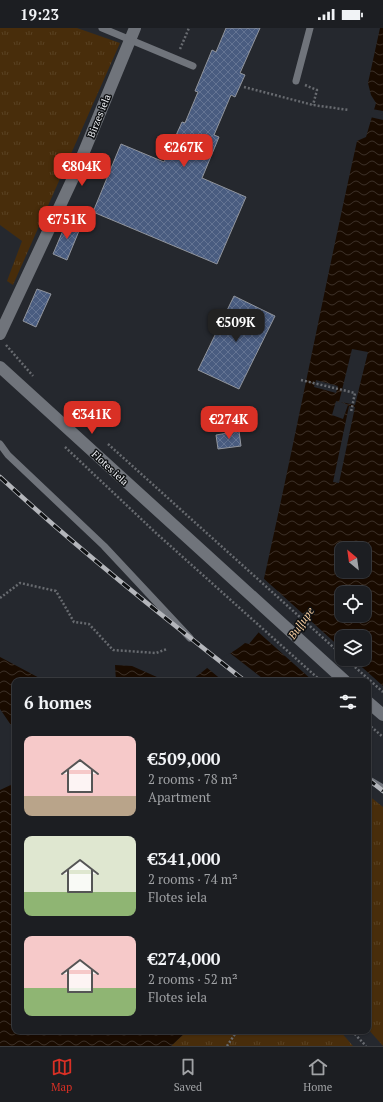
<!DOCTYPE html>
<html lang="en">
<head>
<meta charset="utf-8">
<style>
	:root { --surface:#1c1e22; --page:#25272a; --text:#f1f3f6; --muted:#a0a2a5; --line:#3a3c40; --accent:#d93025 }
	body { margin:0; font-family:"PT Serif",serif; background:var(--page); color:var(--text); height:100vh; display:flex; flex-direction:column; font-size:15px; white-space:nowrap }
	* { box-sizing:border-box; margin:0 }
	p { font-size:13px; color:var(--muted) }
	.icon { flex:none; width:22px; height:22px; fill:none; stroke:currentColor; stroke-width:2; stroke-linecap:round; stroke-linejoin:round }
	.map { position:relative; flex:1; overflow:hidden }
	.side { position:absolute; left:12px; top:650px; width:359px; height:356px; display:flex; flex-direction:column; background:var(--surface); border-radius:8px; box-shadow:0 1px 3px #0004,0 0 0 1px var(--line) }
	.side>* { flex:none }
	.needle { width:26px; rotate:331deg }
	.fabs { position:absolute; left:335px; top:514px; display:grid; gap:8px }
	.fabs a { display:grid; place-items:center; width:36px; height:36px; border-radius:8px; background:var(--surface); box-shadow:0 1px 3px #0004,0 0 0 1px var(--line); font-size:20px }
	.price { position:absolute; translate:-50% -34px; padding:0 9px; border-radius:8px; background:var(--accent); color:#fff; font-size:13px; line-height:26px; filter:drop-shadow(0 1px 2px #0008) }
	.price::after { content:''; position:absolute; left:50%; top:24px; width:12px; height:9px; margin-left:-6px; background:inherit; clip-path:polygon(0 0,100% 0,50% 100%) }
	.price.current { background:#222; color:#fff }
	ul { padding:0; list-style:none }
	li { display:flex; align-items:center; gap:12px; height:100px; padding:0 12px }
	li span { display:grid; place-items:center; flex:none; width:112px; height:80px; border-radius:8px; color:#555 }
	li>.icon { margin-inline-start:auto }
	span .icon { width:48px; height:48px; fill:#fffc; stroke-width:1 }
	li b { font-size:17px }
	h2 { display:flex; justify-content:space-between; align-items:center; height:48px; padding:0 12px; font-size:17px }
	.status { display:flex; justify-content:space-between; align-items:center; height:28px; padding:0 20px; background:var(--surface); direction:ltr }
	.status svg { height:11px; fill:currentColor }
	.dock { display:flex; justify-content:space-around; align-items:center; height:56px; border-top:1px solid var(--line); background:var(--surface); font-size:11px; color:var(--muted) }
	.dock a { display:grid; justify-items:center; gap:2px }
	.dock .current { color:var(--accent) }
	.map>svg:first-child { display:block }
</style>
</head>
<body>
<div class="status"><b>19:23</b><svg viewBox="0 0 49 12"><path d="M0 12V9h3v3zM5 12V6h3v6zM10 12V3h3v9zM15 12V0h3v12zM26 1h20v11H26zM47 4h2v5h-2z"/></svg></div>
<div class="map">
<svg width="383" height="1018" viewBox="0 0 383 1018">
	<defs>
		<pattern id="grass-tufts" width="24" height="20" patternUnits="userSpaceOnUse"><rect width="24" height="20" fill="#482d0b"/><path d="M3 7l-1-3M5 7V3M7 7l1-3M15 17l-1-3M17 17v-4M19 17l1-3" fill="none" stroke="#5a4223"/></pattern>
		<pattern id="water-waves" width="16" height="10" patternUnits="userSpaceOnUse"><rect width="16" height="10" fill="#190b00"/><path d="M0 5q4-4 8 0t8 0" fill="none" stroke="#3b2f26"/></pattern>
		<pattern id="building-cross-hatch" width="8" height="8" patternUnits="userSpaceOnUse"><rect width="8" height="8" fill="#495c80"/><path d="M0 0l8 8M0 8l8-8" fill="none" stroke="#647493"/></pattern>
	</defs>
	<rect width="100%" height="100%" fill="#25282e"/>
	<path fill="url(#grass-tufts)" d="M 0,0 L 77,0 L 120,15 L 13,257 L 7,253 L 22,213 L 0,197 Z
		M 368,767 L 383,779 L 383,1018 L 368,1001 Z
		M 187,1003 L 340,1003 L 353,1018 L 171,1018 Z"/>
	<path fill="url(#water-waves)" fill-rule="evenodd" d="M 380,0 L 383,0 L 383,658 L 368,653 L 186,653 C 196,651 202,643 210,638 C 222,630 234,624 245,615 L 249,616 L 263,599 L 262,593 L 256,586 C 292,429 322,270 357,113 L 366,109 L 376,75 L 371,67 L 368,55 ZM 342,521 L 364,521 L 364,543 L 342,543 ZM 342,565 L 364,565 L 364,587 L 342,587 ZM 342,609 L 364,609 L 364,631 L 342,631 Z
		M 0,629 L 45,653 L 15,653 L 15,703 L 0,681 Z
		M 115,637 L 132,638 L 166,653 L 116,653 Z
		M 15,755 L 15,1003 L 187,1003 L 171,1018 L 0,1018 L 0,762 Z"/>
	<path fill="#25282e" d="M 372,81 L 383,83 L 383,92 L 370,89 Z
		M 352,321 L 368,324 L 355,377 L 341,374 L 348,377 L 343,391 L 332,387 L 336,373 L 339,374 Z
		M 316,352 L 338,358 L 336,365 L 314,359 Z
		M 349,378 L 355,379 L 339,455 L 333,454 Z
		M 262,549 L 342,621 L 342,631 L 353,631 L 383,658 L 383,660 L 368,668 L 368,653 L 313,653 L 257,603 L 261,598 L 260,594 L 254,586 Z
		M 230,625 L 266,653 L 223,653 L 206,639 Z"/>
	<path fill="url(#building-cross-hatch)" stroke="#91959d" d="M 226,0 L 260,0 L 240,45 L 245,47 L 235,69 L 231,67 L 214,107 L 219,109 L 202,150 L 246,169 L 217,236 L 93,184 L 121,116 L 164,134 L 182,94 L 185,95 L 198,64 L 195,63 L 212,22 L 216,24 Z
		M 67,193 L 81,198 L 67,232 L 53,226 Z
		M 37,261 L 51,266 L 36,299 L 23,293 Z
		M 234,268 L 275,288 L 239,361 L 198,342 Z
		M 239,403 L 241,418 L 218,421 L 216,407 Z"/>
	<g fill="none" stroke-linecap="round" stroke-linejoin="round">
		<path stroke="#686b70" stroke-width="2.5" stroke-dasharray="2 2" stroke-linecap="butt" d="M 180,21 L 189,0
			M 305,57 L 317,62 L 313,77
			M 244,59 L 313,77 L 349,82
			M 6,317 L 33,348
			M 301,352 L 355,365 L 351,384
			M 108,416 L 342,627
			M 65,419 L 156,505 L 321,653
			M 0,570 L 20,555 L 56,563 L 74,594 L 89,596 L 113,622 L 156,625 L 167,621
			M 346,631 L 383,664
			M 368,696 L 383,709
			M 352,1003 L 366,1018
			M 227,1018 L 237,1003"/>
		<path stroke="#70747b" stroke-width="7" d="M 102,0 L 193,38
			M 296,53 L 310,0
			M 0,416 L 8,427 L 104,518 L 190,610
			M 371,753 L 383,760"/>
		<path stroke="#70747b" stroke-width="12" d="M 0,306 L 74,148 L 135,0"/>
		<path stroke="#70747b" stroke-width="12" d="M 0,339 L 345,653
			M 368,674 L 383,687"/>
		<g stroke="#b4b6bb" stroke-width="4.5">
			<path id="rail" d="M 0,449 C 78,521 161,587 245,653
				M 368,751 L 383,763"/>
		</g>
		<use href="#rail" stroke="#0f1113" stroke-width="3" stroke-dasharray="9" stroke-linecap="butt"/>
	</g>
	<g text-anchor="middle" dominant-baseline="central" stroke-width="3" stroke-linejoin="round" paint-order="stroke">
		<g font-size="10" fill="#f1f3f7" stroke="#0f1113">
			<text transform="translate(99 88) rotate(-68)">Birzes iela</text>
			<text transform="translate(110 440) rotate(43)">Flotes iela</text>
		</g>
		<g font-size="11" font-style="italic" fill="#fad1a3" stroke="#0f1113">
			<text transform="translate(301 595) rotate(-55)">Buļļupe</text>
		</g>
	</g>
</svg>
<div class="fabs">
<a><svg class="needle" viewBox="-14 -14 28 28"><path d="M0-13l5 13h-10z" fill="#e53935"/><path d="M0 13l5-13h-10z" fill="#a0a2a5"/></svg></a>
<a><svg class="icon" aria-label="locate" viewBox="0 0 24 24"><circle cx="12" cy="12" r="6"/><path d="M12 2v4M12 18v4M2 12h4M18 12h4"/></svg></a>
<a><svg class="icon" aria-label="layers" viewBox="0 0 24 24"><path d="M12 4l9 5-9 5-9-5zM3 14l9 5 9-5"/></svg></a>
</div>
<b class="price" style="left:184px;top:140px">€267K</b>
<b class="price" style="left:82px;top:159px">€804K</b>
<b class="price" style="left:67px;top:212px">€751K</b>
<b class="price current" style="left:236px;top:315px">€509K</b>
<b class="price" style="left:92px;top:407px">€341K</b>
<b class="price" style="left:229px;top:412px">€274K</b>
<section class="side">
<h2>6 homes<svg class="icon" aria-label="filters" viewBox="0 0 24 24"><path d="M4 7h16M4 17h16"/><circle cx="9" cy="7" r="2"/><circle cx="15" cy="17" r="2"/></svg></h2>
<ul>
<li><span style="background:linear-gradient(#f6c9c9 75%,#b9a48a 0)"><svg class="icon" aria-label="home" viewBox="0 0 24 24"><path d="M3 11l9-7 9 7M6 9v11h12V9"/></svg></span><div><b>€509,000</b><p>2 rooms · 78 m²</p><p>Apartment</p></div></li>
<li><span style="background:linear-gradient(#dfe7d0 70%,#8fb573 0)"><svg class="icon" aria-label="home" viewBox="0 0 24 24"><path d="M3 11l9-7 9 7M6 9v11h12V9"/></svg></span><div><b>€341,000</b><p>2 rooms · 74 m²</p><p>Flotes iela</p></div></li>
<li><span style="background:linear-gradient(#f6c9c9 65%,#8fb573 0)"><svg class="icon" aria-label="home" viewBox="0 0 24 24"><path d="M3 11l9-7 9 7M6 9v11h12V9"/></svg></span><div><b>€274,000</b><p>2 rooms · 52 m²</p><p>Flotes iela</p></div></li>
</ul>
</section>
</div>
<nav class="dock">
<a class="current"><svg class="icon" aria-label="map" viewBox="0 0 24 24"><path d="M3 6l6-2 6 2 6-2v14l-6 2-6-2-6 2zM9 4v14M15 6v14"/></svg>Map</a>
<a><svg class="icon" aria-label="saved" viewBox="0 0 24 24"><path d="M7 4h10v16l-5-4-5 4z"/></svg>Saved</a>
<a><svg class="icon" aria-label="home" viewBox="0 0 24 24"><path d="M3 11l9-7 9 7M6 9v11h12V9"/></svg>Home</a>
</nav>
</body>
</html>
